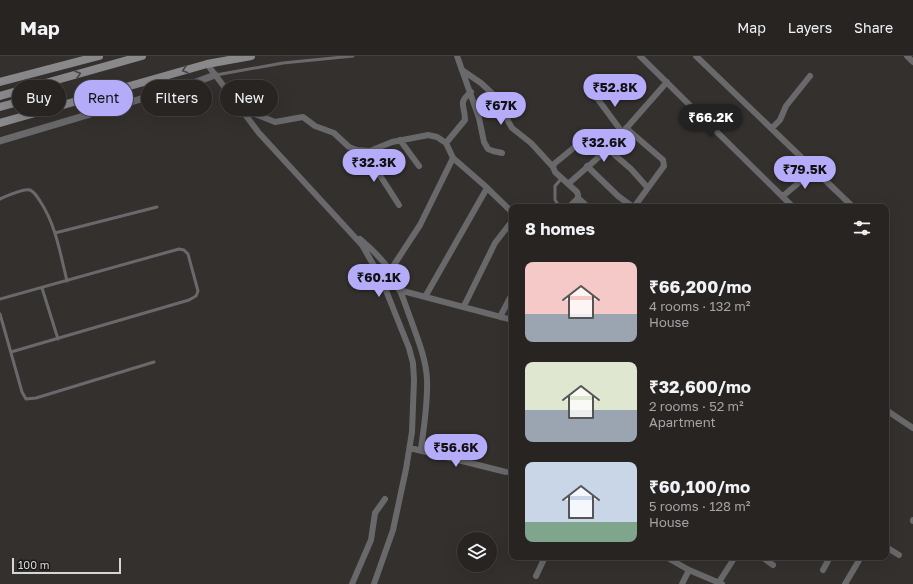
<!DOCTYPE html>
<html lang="en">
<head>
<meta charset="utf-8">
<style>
	:root { --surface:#272422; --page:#33302f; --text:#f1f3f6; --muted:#a4a4a5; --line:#434140; --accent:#b5acf9 }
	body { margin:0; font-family:"Golos Text",sans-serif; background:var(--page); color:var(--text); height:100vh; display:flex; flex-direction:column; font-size:15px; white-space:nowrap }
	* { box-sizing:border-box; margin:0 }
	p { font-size:13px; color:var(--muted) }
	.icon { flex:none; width:22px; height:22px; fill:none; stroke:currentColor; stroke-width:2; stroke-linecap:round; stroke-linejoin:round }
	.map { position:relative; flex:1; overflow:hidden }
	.details { position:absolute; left:509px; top:148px; width:380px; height:356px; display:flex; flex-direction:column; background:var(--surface); border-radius:8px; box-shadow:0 4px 16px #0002,0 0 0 1px var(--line) }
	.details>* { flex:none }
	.guide { position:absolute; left:12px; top:24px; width:380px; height:36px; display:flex; gap:8px }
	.tools { position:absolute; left:457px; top:476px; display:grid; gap:8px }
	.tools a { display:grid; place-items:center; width:40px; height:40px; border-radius:50%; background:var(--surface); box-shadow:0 4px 16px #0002,0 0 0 1px var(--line); font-size:20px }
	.scale { position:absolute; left:12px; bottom:10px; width:109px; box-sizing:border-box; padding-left:4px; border:2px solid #d7d4d3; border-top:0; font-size:11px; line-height:14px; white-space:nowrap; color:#d7d4d3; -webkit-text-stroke:3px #1a1918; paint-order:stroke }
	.price { position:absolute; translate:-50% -34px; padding:0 9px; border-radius:14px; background:var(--accent); color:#111; font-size:13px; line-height:26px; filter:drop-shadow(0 1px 2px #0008) }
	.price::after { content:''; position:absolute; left:50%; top:24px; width:12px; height:9px; margin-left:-6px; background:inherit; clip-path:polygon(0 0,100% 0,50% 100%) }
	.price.active { background:#222; color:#fff }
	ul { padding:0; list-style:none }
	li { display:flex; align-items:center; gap:12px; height:100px; padding:0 16px }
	li span { display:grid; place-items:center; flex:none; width:112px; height:80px; border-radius:8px; color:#555 }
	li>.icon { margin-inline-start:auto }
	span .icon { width:48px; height:48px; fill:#fffc; stroke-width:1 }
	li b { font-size:17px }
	h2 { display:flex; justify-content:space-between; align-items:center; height:48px; padding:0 16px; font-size:17px }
	.chip { padding:0 14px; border-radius:18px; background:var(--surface); box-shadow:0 4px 16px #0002,0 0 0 1px var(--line); font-size:14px; line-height:36px }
	.chip.active { background:var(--accent); color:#111 }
	header { display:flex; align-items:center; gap:24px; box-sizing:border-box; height:56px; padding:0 20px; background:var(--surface); border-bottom:1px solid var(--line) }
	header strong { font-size:19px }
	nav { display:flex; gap:22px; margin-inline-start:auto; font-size:14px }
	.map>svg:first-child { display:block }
</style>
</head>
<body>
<header>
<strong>Map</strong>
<nav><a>Map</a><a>Layers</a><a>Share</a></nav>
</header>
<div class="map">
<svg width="913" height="528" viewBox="0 0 913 528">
	<rect width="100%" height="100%" fill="#34302e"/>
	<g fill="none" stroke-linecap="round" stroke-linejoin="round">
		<path stroke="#69696b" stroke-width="3" d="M 216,19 L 283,7 L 353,0
			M 0,143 C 7,140 23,132 30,134 C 35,136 37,141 40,145 C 56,169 60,197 67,225
			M 560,151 L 555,144 L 555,130 L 561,123
			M 55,177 L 157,151
			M 42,232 L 58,283
			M 0,243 L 179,193 L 184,194 L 188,198 L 198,235 L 196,240 L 189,244 L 11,296
			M 0,258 L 22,336 L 26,343 L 36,342 L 154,306"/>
		<path stroke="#69696b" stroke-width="6" d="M 457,0 L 479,62 L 484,86 L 488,93 L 493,95 L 502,97
			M 640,0 L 793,151
			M 696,0 L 853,151
			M 907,0 L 913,6
			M 207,8 L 259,77 L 362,189 L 381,222 L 409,292 L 413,307 L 414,324 L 412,376 L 406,413 L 393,474 L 374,528
			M 462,14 L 481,27 L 496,41 L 506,56 L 508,65 L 512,72 L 531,87 L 553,111
			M 594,38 L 622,76
			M 241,50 L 250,56 L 275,66 L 303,61 L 315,70 L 334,77 L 349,91 L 357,94 L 370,95 L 392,86 L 418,81 L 428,79 L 437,81 L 446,87 L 453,102 L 484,129 L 512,156
			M 626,72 L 663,104 L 664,110 L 634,151
			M 772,72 L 780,64 L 786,50 L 810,20
			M 400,84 L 419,110
			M 446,87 L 465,64 C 465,48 457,48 471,36
			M 608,93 L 631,113 L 648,132
			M 365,96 L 399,149
			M 587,110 L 618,140 L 633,151
			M 568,128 L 608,93 L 667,26
			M 783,140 L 815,113
			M 578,142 L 588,151
			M 569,151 L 578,142 L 578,139 L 577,136 L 555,116 L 553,111 L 554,108 L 582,85
			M 360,183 C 372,193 383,204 391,216 C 400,231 405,248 411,264 C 418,284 426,303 427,323 C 428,347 424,370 421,393
			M 390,215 L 420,169 L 453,102
			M 399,234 L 512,264
			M 425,241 L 487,132
			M 464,250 L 495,187 L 512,165
			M 500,261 L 512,238
			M 886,354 L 913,372
			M 410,392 L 506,416
			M 913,465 L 913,464
			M 886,491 L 899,499
			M 666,501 L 689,514 L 722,528
			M 762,501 L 773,509
			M 800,502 L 800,501
			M 823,514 L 830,501
			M 536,520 L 545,501
			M 719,526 L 735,501
			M 352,528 L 371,484 L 375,457 L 385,443
			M 682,528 L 689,514
			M 845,528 L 861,501"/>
		<path stroke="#69696b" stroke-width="7" d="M 0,85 L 188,29 L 215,19"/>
		<path stroke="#89898c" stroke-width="8" d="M 0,26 L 99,0
			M 0,40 L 142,0
			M 0,51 L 22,45 L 62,47
			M 0,67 L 207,8 L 251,0"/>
	</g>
	<defs><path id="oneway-chevron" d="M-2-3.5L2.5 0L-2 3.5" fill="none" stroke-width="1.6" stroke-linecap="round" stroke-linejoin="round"/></defs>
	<g stroke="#464646">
		<use href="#oneway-chevron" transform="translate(185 14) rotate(164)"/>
		<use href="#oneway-chevron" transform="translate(78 18) rotate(-16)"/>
	</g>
</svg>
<div class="tools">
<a><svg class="icon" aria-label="layers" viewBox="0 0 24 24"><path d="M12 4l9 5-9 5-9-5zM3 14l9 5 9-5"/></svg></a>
</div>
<div class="scale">100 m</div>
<b class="price" style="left:615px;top:52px">₹52.8K</b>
<b class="price" style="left:501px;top:70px">₹67K</b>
<b class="price active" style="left:711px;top:82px">₹66.2K</b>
<b class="price" style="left:604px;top:107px">₹32.6K</b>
<b class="price" style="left:374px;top:127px">₹32.3K</b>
<b class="price" style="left:805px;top:134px">₹79.5K</b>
<b class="price" style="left:379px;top:242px">₹60.1K</b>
<b class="price" style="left:456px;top:412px">₹56.6K</b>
<div class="guide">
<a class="chip">Buy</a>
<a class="chip active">Rent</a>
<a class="chip">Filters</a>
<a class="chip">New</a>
</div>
<section class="details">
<h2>8 homes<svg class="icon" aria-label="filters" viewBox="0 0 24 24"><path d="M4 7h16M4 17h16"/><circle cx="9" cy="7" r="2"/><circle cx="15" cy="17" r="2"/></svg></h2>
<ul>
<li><span style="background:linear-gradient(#f6c9c9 65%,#9aa5b1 0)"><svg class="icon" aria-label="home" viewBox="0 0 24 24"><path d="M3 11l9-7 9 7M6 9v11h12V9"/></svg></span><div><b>₹66,200/mo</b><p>4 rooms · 132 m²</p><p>House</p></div></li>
<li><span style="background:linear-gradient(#dfe7d0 60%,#9aa5b1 0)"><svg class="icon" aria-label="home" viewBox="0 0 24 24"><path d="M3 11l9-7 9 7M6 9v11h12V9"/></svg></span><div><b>₹32,600/mo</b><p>2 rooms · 52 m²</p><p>Apartment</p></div></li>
<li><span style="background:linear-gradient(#c9d6e8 75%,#7fa58c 0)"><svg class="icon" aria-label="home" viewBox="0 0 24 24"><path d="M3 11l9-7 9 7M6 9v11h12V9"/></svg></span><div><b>₹60,100/mo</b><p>5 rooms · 128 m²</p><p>House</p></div></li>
</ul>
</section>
</div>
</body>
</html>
